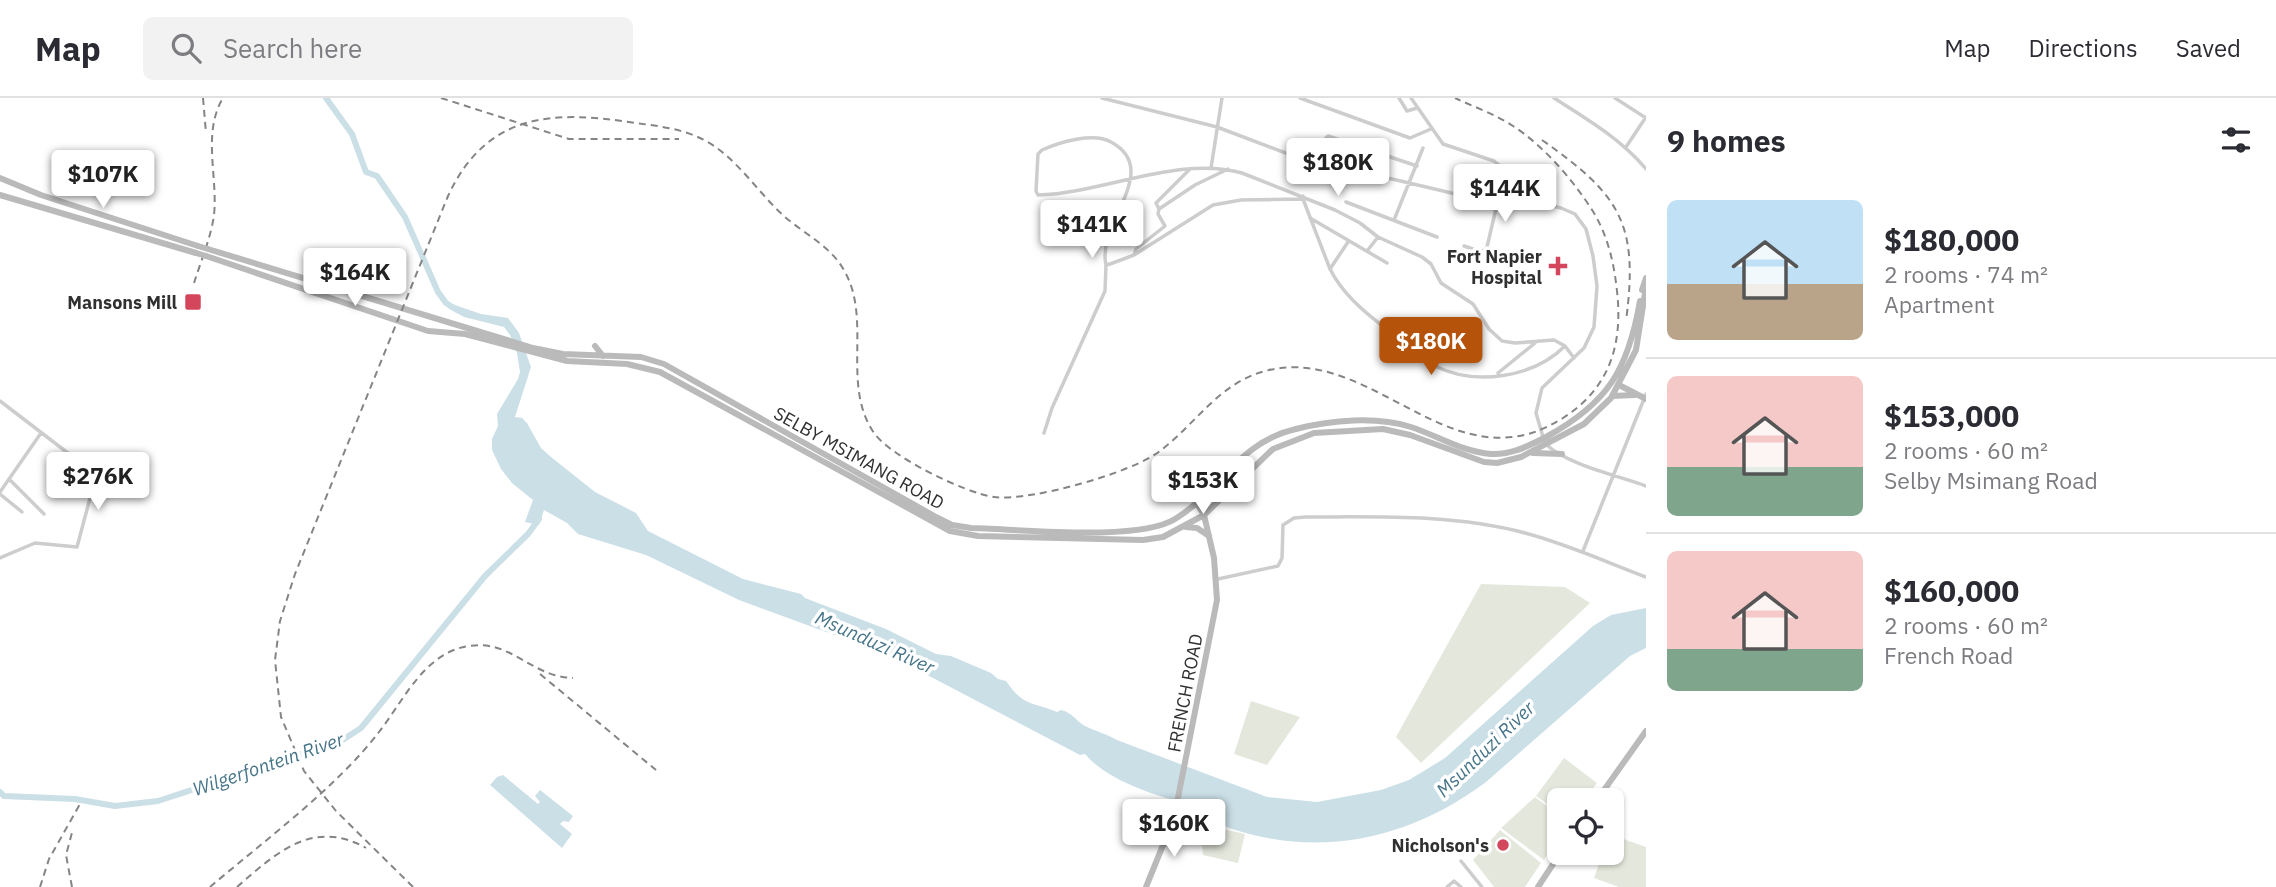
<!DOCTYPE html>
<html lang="en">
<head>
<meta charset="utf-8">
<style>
	:root { --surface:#fff; --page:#f2f2f3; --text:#2b2b33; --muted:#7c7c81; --line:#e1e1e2; --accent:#b45309 }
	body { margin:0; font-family:"IBM Plex Sans",sans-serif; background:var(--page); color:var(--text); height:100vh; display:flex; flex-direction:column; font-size:26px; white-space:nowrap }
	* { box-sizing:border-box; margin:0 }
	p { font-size:23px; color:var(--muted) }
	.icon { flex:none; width:38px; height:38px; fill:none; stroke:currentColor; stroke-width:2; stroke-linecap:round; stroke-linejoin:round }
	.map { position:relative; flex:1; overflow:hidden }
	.panel { display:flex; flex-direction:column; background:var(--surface); width:630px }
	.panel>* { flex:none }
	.buttons { position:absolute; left:1547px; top:690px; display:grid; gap:14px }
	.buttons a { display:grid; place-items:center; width:77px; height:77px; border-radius:10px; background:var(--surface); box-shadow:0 2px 5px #0004; font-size:35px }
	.price { position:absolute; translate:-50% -60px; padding:0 16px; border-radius:7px; background:#fff; color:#222; font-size:23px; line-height:46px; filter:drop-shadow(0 2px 4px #0008) }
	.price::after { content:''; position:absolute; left:50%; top:42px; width:21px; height:16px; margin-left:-10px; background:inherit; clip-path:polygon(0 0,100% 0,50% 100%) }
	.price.selected { background:var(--accent); color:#fff }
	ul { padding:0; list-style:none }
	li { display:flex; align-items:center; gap:21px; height:175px; padding:0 21px }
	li+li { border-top:2px solid var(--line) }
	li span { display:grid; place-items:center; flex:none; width:196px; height:140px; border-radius:10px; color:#555 }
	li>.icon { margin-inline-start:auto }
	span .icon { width:84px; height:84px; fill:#fffc; stroke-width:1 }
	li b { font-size:30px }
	h2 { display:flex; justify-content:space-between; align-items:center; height:84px; padding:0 21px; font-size:30px }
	header { display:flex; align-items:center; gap:42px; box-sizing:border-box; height:98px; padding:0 35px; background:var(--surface); border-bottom:2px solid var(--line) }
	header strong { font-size:33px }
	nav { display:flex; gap:38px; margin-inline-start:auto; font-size:24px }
	.search { width:490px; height:63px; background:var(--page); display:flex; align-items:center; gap:18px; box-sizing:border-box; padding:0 24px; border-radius:10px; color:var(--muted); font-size:26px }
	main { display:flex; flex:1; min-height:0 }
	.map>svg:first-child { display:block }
</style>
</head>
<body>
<header>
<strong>Map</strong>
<div class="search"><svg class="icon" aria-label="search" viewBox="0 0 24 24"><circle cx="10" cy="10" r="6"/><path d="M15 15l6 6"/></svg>Search here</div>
<nav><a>Map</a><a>Directions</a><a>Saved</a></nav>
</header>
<main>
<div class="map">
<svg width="1646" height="789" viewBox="0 0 1646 789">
	<rect width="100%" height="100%" fill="#fff"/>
	<path fill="#e4e8dc" d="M 1481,486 L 1565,489 L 1590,505 L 1421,665 L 1396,639 Z
		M 1251,603 L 1300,619 L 1267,667 L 1234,656 Z
		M 1564,660 L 1597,685 L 1585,702 L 1559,702 L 1559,714 L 1536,698 Z
		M 1535,699 L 1559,717 L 1559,738 L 1544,762 L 1501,730 Z
		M 1200,726 L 1245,736 L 1238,765 L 1203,757 Z
		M 1500,732 L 1541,765 L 1525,789 L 1494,789 L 1473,762 Z
		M 1612,737 L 1646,749 L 1646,789 L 1619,789 L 1594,780 L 1603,754 L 1612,754 Z"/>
	<path fill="#cbdfe7" d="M 452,206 L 481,216 L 508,220 L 519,235 L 531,269 L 515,319 L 522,320 L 527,325 L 541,350 L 551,359 L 595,394 L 636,415 L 648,433 L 743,481 L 801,496 L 805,500 L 886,531 L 936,556 L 951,558 L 991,575 L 998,581 L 1006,583 C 1024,609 1031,603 1057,614 L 1061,612 C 1073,615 1075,622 1085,628 C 1095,633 1107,636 1117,642 L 1267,699 L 1317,704 L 1381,692 L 1409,682 L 1445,660 L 1593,528 L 1611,517 L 1646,510 L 1646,550 L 1630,558 L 1486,684 C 1414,738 1327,760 1239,733 C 1232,731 1221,728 1215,722 C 1208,716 1204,710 1194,707 C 1161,700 1107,683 1085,656 L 1080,657 L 889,557 L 739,502 L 646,457 L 578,436 L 567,425 L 544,412 L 539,427 L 525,424 L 533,402 L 512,385 L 501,371 L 492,352 L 492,341 L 498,328 L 497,316 L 518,281 L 520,274 L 517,255 L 510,237 L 504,229 L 464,219 L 448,210 Z
		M 503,677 L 538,706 L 540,704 L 535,698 L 540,692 L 573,718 L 569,724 L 563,723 L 560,726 L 572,736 L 562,750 L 490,687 L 497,679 Z"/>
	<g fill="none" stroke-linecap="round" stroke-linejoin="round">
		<path stroke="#cbdfe7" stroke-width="6" d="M 326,0 L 352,36 L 366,74 L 377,78 L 405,119 L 438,194 L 446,205 L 457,212
			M 0,694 L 4,698 L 75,701 L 115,708 L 158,703 L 341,643 L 361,630 L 485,478 L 528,436 L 539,421"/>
		<path stroke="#cdcdcd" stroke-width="3.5" d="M 1102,0 L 1217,29 L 1315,66 L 1371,76 L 1460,97 L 1499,98 L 1532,103 L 1561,110 L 1575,116 L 1586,131 L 1593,158 L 1597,188 L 1594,229 L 1584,250 L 1542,290 L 1536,315 L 1543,339
			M 1300,0 L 1410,40 L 1431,31
			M 1399,0 L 1407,13 L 1417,10
			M 1411,0 L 1443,46 L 1494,63 L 1509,75 L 1530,101
			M 1554,0 C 1587,21 1621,41 1646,71
			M 1615,0 L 1646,20
			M 1626,49 L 1646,19
			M 1315,66 L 1324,42 L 1328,38 L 1417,68
			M 1211,70 L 1222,0
			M 1228,71 L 1195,87 L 1159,111 L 1158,116 L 1165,128 L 1136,151 L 1134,157 L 1110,166 L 1106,167 C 1096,126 1163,72 1111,44 C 1093,34 1060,44 1042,52 L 1038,56 L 1036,93 L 1038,97 C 1104,95 1179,57 1242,75 L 1335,112 L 1360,125 L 1378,139 L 1422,159 L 1431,166 L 1441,185 L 1473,206 L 1489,231 L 1502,243 L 1515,245 L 1554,242 L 1565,248 L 1574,260
			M 1303,101 L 1330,171 L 1348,144
			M 1346,104 L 1437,139
			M 1159,111 L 1156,105 L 1189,72
			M 1310,120 L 1387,165
			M 1394,122 L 1423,50
			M 1464,148 L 1482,154 L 1487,149 L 1499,98
			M 1367,153 L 1378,139
			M 1134,157 L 1213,107 L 1241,102 L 1303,101 L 1303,98
			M 1330,171 C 1342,195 1363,213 1384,229 C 1400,242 1417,258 1435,268 C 1475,288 1533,280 1565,248
			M 1498,275 L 1535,245
			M 0,303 L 77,362 L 97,374 L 77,449 L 35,445 L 0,460
			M 1044,335 L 1052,310 L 1105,193 L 1106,167
			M 1546,346 C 1565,366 1619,378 1646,388
			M 51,378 L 66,354
			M 9,381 L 44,416
			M 0,394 L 41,335
			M 0,396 L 22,414
			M 1583,453 L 1646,296
			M 1218,481 L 1278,468 L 1282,460 L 1283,427 L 1294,420 L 1306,419 C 1378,419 1454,416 1525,435 C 1567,446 1606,464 1646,479
			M 1461,763 L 1482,789
			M 1447,789 L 1454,783 L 1461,789"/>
		<path stroke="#bababa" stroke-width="6" d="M 0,80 L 41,97 L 198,148
			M 0,97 L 196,155
			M 208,151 L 533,250 L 563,256 L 641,259 L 664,266 L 936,419 L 952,427 L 971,430 C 1019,431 1138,444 1175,421 C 1221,393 1238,344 1296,331 C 1331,322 1376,318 1411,329 C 1438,338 1463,354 1491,356 C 1512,357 1528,348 1546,339 C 1608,305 1628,272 1640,203
			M 206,158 L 428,233 L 465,236 L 567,263 L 627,266 L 660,274 L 950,433 L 978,438 L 1143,442 L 1163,439 L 1204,417 L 1273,351 L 1314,335 L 1383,331 L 1410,337 L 1484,364 L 1497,365 L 1521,359 L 1584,326 L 1611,300 L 1636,252 L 1646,189
			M 1642,192 L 1646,180
			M 595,248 L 603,258
			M 1619,287 L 1646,301
			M 1612,298 L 1635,297
			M 1533,355 L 1562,356
			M 1186,429 L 1197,430 L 1209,438
			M 1597,702 L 1646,633
			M 1146,789 L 1174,720 L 1217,502 L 1214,460 L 1204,417 L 1196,404
			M 1538,789 L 1561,754"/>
		<path stroke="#858585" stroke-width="2" stroke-dasharray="7 5" stroke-linecap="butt" d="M 203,0 L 206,35
			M 441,0 L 569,41 L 679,41
			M 1542,42 C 1620,97 1639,125 1626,223
			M 194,185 C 201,163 211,139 214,117 C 218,78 202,35 223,0
			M 540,576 L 656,672
			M 40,789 L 49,761 L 80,706
			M 72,789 L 66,757 L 73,731
			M 210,789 C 264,743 337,689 379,634 C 404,602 425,554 469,548 C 511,541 531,579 573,580
			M 237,789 C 276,755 313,720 366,750
			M 413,789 L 336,713 L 304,673 L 281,619 L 275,562 L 280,523 L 295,476 L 448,98 C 487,14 554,12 635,25 C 659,28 684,31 706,43 C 738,61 758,95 785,119 C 806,137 832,149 845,174 C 872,223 841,287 874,335 C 891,359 965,395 994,399 C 1028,404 1132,375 1160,353 C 1197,325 1220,283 1269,272 C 1358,252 1428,349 1512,339 C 1531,337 1547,330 1563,320 C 1610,290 1623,246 1617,193 C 1614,165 1608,139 1594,115 C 1574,83 1544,48 1513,28 C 1495,16 1474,9 1455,0"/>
		<path stroke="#bababa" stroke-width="6" d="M 198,148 L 208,151
			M 196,155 L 206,158"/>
	</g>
	<g fill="#d3465c" stroke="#fff" stroke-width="2.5">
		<path d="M1554.5 157.5h7v7h7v7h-7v7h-7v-7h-7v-7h7z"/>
		<rect x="184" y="195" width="18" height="18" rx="3.5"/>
		<circle cx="1503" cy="747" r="7"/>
	</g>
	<g text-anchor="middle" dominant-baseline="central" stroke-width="7" stroke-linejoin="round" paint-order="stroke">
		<g font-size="18" font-weight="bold" fill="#303030" stroke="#fff" text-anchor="end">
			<text x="1542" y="158">Fort Napier<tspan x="1542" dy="21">Hospital</tspan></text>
			<text x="177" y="204">Mansons Mill</text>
			<text x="1489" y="747">Nicholson's</text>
		</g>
		<g font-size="18" fill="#303030" stroke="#fff">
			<text transform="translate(859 360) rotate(29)">SELBY MSIMANG ROAD</text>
			<text transform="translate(1185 595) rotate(-79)">FRENCH ROAD</text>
		</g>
		<g font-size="19" font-style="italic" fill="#467589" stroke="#fff">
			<text transform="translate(875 544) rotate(24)">Msunduzi River</text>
			<text transform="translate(1485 651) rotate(-44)">Msunduzi River</text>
			<text transform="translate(268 666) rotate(-19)">Wilgerfontein River</text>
		</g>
	</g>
</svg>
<div class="buttons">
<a><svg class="icon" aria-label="locate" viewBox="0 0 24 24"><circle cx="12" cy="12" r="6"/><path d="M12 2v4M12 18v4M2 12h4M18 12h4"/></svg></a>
</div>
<b class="price" style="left:1338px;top:100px">$180K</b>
<b class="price" style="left:103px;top:112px">$107K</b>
<b class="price" style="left:1505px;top:126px">$144K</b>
<b class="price" style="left:1092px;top:162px">$141K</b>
<b class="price" style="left:355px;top:210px">$164K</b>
<b class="price selected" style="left:1431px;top:279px">$180K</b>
<b class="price" style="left:98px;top:414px">$276K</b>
<b class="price" style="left:1203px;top:418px">$153K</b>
<b class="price" style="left:1174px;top:761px">$160K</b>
</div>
<section class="panel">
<h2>9 homes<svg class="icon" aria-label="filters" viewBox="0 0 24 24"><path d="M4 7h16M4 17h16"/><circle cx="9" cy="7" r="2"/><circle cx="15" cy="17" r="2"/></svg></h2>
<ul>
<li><span style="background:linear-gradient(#bfe0f5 60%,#b9a48a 0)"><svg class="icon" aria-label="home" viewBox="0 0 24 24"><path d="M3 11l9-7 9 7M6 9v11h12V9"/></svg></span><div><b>$180,000</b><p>2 rooms · 74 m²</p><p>Apartment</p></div></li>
<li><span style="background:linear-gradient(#f6c9c9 65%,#7fa58c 0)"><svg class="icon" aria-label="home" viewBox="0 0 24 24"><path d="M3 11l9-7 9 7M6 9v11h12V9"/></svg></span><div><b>$153,000</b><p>2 rooms · 60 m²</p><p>Selby Msimang Road</p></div></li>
<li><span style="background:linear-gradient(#f6c9c9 70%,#7fa58c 0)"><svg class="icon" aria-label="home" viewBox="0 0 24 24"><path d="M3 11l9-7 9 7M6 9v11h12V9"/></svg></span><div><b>$160,000</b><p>2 rooms · 60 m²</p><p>French Road</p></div></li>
</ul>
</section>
</main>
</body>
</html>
